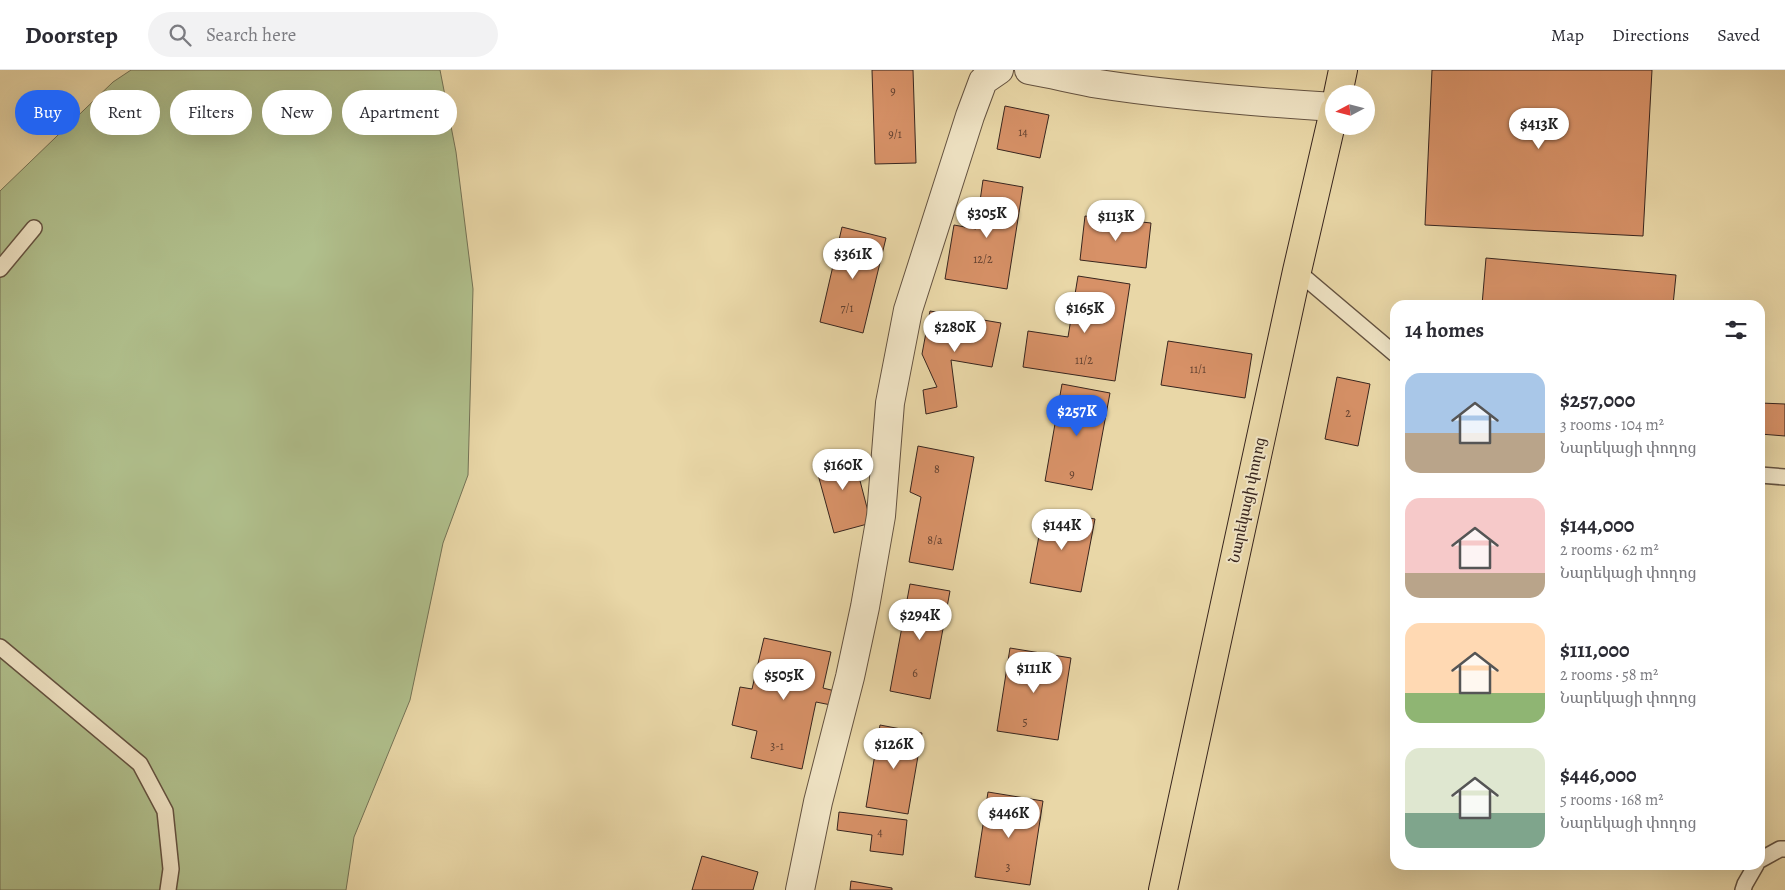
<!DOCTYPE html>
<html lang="en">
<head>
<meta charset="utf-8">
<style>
	:root { --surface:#fff; --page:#f2f2f3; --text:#2b2b33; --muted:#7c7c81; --line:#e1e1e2; --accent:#2563eb }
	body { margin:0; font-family:Alegreya,"Noto Serif Armenian",serif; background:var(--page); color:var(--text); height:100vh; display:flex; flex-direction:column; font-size:19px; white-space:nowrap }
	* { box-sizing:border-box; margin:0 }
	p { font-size:16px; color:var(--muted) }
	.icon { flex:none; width:28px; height:28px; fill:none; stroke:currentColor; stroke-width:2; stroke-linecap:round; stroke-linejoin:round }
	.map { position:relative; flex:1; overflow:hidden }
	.details { position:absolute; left:1390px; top:230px; width:375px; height:570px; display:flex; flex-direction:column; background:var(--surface); border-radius:15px; box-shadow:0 5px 20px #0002 }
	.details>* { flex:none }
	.banner { position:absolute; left:15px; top:20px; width:475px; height:45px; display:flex; gap:10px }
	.needle { width:32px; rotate:263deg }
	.tools { position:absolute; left:1325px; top:15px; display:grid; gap:10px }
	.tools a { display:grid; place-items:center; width:50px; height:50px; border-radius:50%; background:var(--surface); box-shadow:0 5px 20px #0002; font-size:25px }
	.price { position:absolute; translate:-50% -42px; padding:0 11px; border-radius:18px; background:#fff; color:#222; font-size:16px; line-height:32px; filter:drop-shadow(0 1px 2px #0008) }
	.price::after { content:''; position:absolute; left:50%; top:30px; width:15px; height:11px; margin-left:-8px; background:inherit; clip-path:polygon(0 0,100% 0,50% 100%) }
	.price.current { background:var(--accent); color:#fff }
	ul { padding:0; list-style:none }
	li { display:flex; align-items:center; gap:15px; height:125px; padding:0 15px }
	li span { display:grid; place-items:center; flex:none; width:140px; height:100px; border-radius:15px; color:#555 }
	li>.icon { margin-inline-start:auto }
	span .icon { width:60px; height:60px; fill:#fffc; stroke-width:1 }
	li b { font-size:21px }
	h2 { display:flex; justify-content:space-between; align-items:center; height:60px; padding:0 15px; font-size:21px }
	.chip { padding:0 18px; border-radius:22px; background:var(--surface); box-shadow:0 5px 20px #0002; font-size:18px; line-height:45px }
	.chip.current { background:var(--accent); color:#fff }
	header { display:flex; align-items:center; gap:30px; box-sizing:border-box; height:70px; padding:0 25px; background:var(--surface); border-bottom:1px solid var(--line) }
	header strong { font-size:24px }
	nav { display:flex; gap:28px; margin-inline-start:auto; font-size:18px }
	.search { width:350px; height:45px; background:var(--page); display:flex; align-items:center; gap:12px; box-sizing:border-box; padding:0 18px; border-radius:28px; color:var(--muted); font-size:19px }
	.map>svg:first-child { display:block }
</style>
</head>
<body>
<header>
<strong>Doorstep</strong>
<div class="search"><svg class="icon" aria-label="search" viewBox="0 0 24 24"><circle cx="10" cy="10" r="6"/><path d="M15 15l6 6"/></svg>Search here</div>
<nav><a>Map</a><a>Directions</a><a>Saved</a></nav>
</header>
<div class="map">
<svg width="1785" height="820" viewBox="0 0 1785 820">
	<rect width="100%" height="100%" fill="#e9d7a7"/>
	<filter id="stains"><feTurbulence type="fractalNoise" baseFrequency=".004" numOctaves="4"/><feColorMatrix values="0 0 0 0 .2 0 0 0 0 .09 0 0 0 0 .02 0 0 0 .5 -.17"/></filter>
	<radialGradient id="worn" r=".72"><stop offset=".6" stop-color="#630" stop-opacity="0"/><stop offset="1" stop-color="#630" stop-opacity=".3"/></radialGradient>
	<path fill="#b0bf8c" stroke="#747255" d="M 131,0 L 440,0 L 456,82 L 473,219 L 468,405 L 443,473 L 410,630 L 354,767 L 346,820 L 0,820 L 0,121 L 113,12 Z"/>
	<path fill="#d79167" stroke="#38251e" d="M 872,0 L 913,0 L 916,93 L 875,94 Z
		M 1432,0 L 1652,0 L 1643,166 L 1425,155 Z
		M 1005,36 L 1049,45 L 1040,88 L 997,79 Z
		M 983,110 L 1023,117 L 1007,219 L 945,209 L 954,155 L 976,159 Z
		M 1085,146 L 1151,153 L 1146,198 L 1080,190 Z
		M 842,157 L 886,168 L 863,263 L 820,252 Z
		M 1486,188 L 1676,205 L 1673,235 L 1482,235 Z
		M 1078,206 L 1130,214 L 1115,311 L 1023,297 L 1028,261 L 1068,267 Z
		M 930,241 L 1001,253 L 992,297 L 951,290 L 957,337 L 926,344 L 923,320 L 937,317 L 922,284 Z
		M 1168,271 L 1252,284 L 1245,328 L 1161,315 Z
		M 1337,307 L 1370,314 L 1358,376 L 1325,369 Z
		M 1062,314 L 1110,323 L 1092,420 L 1045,411 Z
		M 1760,333 L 1785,334 L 1785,366 L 1760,364 Z
		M 918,376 L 974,387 L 953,500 L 909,492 L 921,427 L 910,422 Z
		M 852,380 L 871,453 L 834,463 L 814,390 Z
		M 1044,440 L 1095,449 L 1081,522 L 1030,513 Z
		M 910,514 L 950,521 L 930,629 L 890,621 Z
		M 764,568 L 831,582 L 823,618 L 839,622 L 836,636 L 816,632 L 802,699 L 751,688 L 757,661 L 732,655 L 740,617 L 752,619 Z
		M 1010,578 L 1071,588 L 1058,670 L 997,661 Z
		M 880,655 L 922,663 L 908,744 L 866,737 Z
		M 988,722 L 1043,731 L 1030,815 L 975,807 Z
		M 839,742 L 907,750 L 903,785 L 870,781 L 872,765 L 837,760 Z
		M 702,786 L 758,802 L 753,820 L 692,820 Z
		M 851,811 L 892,818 L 892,820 L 850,820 Z"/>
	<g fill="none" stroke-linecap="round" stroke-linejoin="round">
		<g stroke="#645240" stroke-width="18">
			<path id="lane" d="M 0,199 L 34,158
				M 1297,201 L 1395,284
				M 1760,405 L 1785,407
				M 0,577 L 140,694 L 165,741 L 171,799 L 168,820
				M 1760,790 L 1780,779 L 1785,779
				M 1743,820 L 1745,814 L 1756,795"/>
		</g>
		<g stroke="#645240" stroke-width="30">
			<path id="street" d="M 1029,0 C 1052,4 1076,10 1099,14 C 1177,26 1255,32 1334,37
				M 800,820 L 818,732 L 850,607 L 865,537 L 881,446 L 890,333 L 908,240 L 970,46 L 983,11 L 999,0"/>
		</g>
		<g stroke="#38251e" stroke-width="30">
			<path id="highway" d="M 1338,24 L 1343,0
				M 1163,820 L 1297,201 L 1334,41"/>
		</g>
		<use href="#lane" stroke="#f1e5c6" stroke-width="15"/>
		<use href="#street" stroke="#f1e5c6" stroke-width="28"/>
		<use href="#highway" stroke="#e9d7a7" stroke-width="28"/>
	</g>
	<g text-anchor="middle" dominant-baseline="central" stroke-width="4" stroke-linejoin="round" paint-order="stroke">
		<g font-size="12" fill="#604030">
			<text x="893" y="21">9</text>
			<text x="1023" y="62">14</text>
			<text x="895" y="64">9/1</text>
			<text x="983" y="189">12/2</text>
			<text x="847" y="238">7/1</text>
			<text x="1084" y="290">11/2</text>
			<text x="1198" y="299">11/1</text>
			<text x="1348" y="343">2</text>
			<text x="937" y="399">8</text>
			<text x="1072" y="404">9</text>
			<text x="935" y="470">8/a</text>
			<text x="915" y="603">6</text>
			<text x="1025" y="652">5</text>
			<text x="777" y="676">3-1</text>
			<text x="880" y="762">4</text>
			<text x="1008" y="797">3</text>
		</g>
		<g font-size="15" fill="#38251e" stroke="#f1e5c6">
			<text transform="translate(1247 430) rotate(-78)">Նարեկացի փողոց</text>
		</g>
	</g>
	<rect width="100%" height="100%" filter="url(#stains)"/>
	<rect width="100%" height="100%" fill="url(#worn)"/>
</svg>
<div class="tools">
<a><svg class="needle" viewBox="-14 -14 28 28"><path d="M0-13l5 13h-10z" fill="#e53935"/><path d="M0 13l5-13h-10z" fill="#7c7c81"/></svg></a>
</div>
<b class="price" style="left:1539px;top:80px">$413K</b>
<b class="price" style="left:987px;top:169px">$305K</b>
<b class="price" style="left:1116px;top:172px">$113K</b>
<b class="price" style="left:853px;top:210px">$361K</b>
<b class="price" style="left:1085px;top:264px">$165K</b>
<b class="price" style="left:955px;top:283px">$280K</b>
<b class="price current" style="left:1077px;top:367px">$257K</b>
<b class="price" style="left:843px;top:421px">$160K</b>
<b class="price" style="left:1062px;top:481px">$144K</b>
<b class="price" style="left:920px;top:571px">$294K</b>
<b class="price" style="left:1034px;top:624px">$111K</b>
<b class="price" style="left:784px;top:631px">$505K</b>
<b class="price" style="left:894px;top:700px">$126K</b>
<b class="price" style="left:1009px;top:769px">$446K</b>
<div class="banner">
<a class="chip current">Buy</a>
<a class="chip">Rent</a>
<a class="chip">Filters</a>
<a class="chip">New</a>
<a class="chip">Apartment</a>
</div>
<section class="details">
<h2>14 homes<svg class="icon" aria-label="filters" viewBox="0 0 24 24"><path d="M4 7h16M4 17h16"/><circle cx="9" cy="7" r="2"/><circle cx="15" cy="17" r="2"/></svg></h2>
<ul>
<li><span style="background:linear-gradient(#a9c7e8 60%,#b9a48a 0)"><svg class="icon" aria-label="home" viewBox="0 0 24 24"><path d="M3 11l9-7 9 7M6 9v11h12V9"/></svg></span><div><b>$257,000</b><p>3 rooms · 104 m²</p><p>Նարեկացի փողոց</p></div></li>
<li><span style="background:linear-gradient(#f6c9c9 75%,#b9a48a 0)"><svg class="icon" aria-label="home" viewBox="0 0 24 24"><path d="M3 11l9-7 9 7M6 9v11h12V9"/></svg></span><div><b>$144,000</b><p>2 rooms · 62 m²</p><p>Նարեկացի փողոց</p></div></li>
<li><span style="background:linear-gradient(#ffd9b3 70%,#8fb573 0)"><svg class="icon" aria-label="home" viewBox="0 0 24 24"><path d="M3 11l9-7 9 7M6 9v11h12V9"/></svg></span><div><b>$111,000</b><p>2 rooms · 58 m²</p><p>Նարեկացի փողոց</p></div></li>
<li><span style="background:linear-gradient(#dfe7d0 65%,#7fa58c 0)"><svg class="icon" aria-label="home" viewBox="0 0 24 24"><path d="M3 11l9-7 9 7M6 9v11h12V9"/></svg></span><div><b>$446,000</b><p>5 rooms · 168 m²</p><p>Նարեկացի փողոց</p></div></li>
</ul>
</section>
</div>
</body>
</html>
